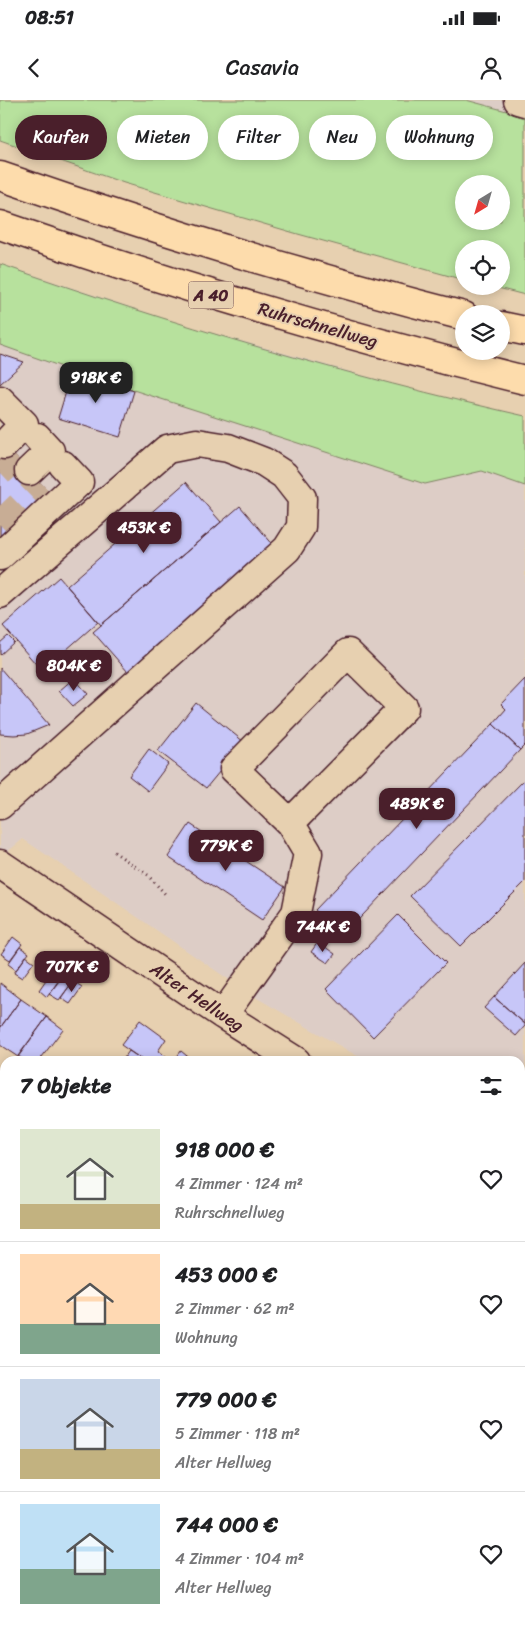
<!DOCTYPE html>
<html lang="de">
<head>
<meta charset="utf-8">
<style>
	:root { --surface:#fff; --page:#f6f6f6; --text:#202124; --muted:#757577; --line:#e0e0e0; --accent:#4a1f2b }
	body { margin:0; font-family:Sriracha,sans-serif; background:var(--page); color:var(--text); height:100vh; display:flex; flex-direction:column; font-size:19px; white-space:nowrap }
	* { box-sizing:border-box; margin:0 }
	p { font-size:16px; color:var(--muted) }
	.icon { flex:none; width:28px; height:28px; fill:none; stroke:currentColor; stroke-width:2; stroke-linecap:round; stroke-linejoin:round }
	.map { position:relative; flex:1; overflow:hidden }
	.panel { position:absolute; left:0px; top:956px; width:525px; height:571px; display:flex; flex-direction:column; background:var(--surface); border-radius:15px 15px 0 0; box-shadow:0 2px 12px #0003 }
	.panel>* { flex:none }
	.banner { position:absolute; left:15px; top:15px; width:495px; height:45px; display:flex; gap:10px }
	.needle { width:32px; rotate:217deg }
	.buttons { position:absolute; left:455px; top:75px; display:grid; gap:10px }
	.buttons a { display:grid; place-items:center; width:55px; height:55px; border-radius:50%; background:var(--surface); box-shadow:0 2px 12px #0003; font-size:25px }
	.price { position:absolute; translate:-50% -42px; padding:0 11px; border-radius:10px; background:var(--accent); color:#fff; font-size:16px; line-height:32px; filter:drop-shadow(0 1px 2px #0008) }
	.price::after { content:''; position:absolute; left:50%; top:30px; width:15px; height:11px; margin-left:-8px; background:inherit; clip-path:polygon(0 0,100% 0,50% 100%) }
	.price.on { background:#222; color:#fff }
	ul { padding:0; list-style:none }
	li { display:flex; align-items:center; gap:15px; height:125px; padding:0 20px }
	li+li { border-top:1px solid var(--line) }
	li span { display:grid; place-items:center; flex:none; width:140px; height:100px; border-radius:0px; color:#555 }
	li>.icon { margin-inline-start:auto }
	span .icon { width:60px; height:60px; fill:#fffc; stroke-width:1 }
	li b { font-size:21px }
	h2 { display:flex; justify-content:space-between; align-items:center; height:60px; padding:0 20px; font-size:21px }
	.pill { padding:0 18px; border-radius:22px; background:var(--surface); box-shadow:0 2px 12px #0003; font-size:18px; line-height:45px }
	.pill.on { background:var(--accent); color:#fff }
	.status { display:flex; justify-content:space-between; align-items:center; height:35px; padding:0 25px; background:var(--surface); direction:ltr }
	.status svg { height:14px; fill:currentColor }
	header { display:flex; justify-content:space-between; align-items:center; height:65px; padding:0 20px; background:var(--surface); font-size:22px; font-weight:600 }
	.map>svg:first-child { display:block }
</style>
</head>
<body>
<div class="status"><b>08:51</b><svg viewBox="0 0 49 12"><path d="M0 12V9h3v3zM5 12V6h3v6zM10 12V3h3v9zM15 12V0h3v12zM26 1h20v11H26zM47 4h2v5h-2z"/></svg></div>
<header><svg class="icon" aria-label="back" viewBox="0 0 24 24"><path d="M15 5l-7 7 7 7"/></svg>Casavia<svg class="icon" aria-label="person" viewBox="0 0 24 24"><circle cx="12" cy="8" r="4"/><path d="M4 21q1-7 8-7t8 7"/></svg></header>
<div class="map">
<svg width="525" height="1527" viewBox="0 0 525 1527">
	<rect width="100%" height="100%" fill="#e7d0b0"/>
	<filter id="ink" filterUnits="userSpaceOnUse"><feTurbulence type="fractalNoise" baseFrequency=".02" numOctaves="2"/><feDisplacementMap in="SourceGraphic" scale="10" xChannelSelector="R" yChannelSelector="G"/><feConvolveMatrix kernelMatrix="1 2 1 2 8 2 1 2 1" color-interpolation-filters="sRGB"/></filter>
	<g filter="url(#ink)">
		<path fill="#ddcdc6" d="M 441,0 L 525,0 L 525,22 Z
			M 0,164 L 184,225 L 439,297 L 525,316 L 525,1012 L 520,1012 L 520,961 L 366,961 L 250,894 L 23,739 L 0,758 Z
			M 5,1077 L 5,1239 L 0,1239 L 0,1078 Z
			M 520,1081 L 525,1081 L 525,1238 L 520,1238 Z"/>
		<path fill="#b7e19d" stroke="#808064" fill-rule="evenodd" d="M 0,0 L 466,0 L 525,16 L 525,195 L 490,186 L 501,186 L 501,149 L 464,149 L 464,180 L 298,134 L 124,83 L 0,40 ZM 464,84 L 501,84 L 501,121 L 464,121 Z
			M 0,164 C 171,224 348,276 525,316 L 525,386 L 482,371 L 425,384 L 65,268 L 0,245 Z"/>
		<path fill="#c7c6f8" stroke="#4a1f2b" d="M 0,254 L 24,262 L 0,284 Z
			M 72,272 L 134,291 L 120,337 L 58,318 Z
			M 0,341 L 50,393 L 0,441 Z
			M 186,382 L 221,422 L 101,525 L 67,486 Z
			M 240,406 L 275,447 L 128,572 L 93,532 Z
			M 59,477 L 98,522 L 42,571 L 3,526 Z
			M 8,536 L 14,542 L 0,555 L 0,543 Z
			M 0,568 L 49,625 L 27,634 L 14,635 L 0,634 Z
			M 74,578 L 88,594 L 73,606 L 59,591 Z
			M 525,579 L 525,645 L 520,650 L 493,624 L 506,609 L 501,604 Z
			M 196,603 L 244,642 L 206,688 L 158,651 Z
			M 493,624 L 520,650 L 343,836 L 315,810 Z
			M 149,649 L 168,664 L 148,691 L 129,676 Z
			M 525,679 L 525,782 L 461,846 L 410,796 Z
			M 190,724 L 285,787 L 262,820 L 168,757 Z
			M 398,815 L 446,863 L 373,937 L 326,889 Z
			M 13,837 L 22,844 L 10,860 L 1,854 Z
			M 318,842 L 335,854 L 328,863 L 311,852 Z
			M 20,847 L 29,853 L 16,870 L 8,864 Z
			M 26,856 L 34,862 L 22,878 L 14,873 Z
			M 525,863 L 525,924 L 494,897 Z
			M 50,874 L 59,881 L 47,897 L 39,890 Z
			M 61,877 L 71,884 L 59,900 L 49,894 Z
			M 73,881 L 82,887 L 70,904 L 61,898 Z
			M 0,883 L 21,899 L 0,928 Z
			M 494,897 L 525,924 L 525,926 L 516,936 L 484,908 Z
			M 21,899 L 47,917 L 18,957 L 0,945 L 0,928 Z
			M 47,917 L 63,929 L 39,961 L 26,961 L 18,956 Z
			M 140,920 L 166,939 L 158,951 L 166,957 L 162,961 L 144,961 L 121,945 Z
			M 129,951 L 144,961 L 122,961 Z
			M 181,951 L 193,961 L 174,961 Z
			M 520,1315 L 525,1315 L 525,1356 L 520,1358 Z
			M 0,1316 L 5,1316 L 5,1355 L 0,1355 Z
			M 520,1388 L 525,1389 L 525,1413 L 520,1412 Z
			M 520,1461 L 525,1462 L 525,1499 L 520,1499 Z
			M 0,1501 L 5,1501 L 5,1522 L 14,1522 L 14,1527 L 0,1527 Z
			M 520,1501 L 525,1501 L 525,1527 L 490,1527 L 490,1522 L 520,1522 Z
			M 20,1522 L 66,1522 L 66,1527 L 20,1527 Z
			M 77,1522 L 130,1522 L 130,1527 L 77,1527 Z
			M 130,1522 L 147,1522 L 147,1527 L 130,1527 Z
			M 196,1522 L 244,1522 L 243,1527 L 196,1527 Z
			M 244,1522 L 265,1522 L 265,1527 L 243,1527 Z
			M 279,1522 L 326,1522 L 326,1527 L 279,1527 Z
			M 441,1522 L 480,1522 L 480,1527 L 441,1527 Z"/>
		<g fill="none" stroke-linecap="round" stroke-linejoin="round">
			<path stroke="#c8ad95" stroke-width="28" stroke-dasharray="28 14" stroke-linecap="butt" d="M 0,372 L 16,357
				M 0,425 L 42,384"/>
			<g stroke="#4a1f2b" stroke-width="31">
				<path id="minor" d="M 518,0 L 525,2
					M 0,300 L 24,324 L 4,345
					M 29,371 L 50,351 L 37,337
					M 0,456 L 79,382 L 63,365
					M 0,494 L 167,349 L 197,343 L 228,348 L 264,362 L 284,375 L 302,398 L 301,427 L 287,449 L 0,705
					M 0,764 L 223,915 L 296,961
					M 223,915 L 296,813 L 308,753 L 290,723 L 234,669 L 348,553 L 404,608 L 290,723
					M 520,1044 L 525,1045
					M 0,1289 L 5,1289
					M 520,1292 L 525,1292
					M 181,1522 L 181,1527"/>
			</g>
			<g stroke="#4a1f2b" stroke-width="31">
				<path id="highway" d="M 0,76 C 153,129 307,176 464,216
					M 0,125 C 173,185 347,237 525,280
					M 501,226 L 525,231"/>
			</g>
			<path stroke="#4a1f2b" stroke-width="3" stroke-dasharray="1 4" stroke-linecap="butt" d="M 114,752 L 148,775 L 165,794"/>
			<use href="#minor" stroke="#e7d0b0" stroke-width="28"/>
			<use href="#highway" stroke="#fddcac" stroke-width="28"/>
			<path stroke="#4a1f2b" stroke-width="4" d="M 520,1120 L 525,1120
				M 0,1123 L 5,1123
				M 520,1138 L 525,1138
				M 0,1140 L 5,1140
				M 520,1162 L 525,1162
				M 0,1167 L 5,1167
				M 520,1180 L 525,1180
				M 0,1185 L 5,1185
				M 520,1206 L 525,1206
				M 0,1209 L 5,1209
				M 520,1222 L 525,1222
				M 0,1226 L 5,1226"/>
		</g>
	</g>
	<g text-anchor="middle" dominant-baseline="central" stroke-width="4" stroke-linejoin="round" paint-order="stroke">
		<rect fill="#e7d0b0" stroke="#795453" stroke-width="1" x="188.5" y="181.5" width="45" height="27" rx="4"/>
		<g font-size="16" font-weight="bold" fill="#4a1f2b">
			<text x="211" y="195">A 40</text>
		</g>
		<g font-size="18" fill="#4a1f2b" stroke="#e7d0b0">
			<text transform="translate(318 225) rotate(16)">Ruhrschnellweg</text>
			<text transform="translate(197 897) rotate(34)">Alter Hellweg</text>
		</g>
	</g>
</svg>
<div class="buttons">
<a><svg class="needle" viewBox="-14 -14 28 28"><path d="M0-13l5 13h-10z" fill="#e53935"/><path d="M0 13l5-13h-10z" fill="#757577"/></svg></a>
<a><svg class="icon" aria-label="locate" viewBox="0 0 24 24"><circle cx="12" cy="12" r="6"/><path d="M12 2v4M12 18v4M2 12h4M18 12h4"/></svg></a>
<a><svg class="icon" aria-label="layers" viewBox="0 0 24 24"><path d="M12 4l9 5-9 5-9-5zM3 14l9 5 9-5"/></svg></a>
</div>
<b class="price on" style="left:96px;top:304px">918K €</b>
<b class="price" style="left:144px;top:454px">453K €</b>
<b class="price" style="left:74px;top:592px">804K €</b>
<b class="price" style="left:417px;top:730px">489K €</b>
<b class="price" style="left:226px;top:772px">779K €</b>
<b class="price" style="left:323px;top:853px">744K €</b>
<b class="price" style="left:72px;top:893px">707K €</b>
<div class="banner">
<a class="pill on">Kaufen</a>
<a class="pill">Mieten</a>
<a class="pill">Filter</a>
<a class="pill">Neu</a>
<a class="pill">Wohnung</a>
</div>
<section class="panel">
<h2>7 Objekte<svg class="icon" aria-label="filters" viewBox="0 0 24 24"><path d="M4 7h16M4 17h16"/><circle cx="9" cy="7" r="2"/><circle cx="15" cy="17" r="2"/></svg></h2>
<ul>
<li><span style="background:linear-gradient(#dfe7d0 75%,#c2b280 0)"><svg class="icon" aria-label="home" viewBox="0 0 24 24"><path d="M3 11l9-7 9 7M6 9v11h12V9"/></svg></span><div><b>918 000 €</b><p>4 Zimmer · 124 m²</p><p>Ruhrschnellweg</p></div><svg class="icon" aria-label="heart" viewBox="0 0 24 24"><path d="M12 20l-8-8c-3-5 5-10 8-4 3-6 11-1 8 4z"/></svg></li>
<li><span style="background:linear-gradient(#ffd9b3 70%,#7fa58c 0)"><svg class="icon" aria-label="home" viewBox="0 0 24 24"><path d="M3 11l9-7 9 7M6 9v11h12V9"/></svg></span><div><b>453 000 €</b><p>2 Zimmer · 62 m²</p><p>Wohnung</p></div><svg class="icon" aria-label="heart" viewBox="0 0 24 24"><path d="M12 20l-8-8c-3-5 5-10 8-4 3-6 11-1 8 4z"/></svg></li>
<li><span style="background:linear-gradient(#c9d6e8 70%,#c2b280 0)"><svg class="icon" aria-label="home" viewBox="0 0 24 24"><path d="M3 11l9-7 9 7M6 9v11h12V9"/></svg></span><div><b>779 000 €</b><p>5 Zimmer · 118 m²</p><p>Alter Hellweg</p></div><svg class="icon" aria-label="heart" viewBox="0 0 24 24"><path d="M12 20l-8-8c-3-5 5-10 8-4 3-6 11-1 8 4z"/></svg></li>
<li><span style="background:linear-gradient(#bfe0f5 65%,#7fa58c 0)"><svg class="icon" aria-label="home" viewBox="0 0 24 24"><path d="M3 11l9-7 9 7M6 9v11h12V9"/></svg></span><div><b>744 000 €</b><p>4 Zimmer · 104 m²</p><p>Alter Hellweg</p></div><svg class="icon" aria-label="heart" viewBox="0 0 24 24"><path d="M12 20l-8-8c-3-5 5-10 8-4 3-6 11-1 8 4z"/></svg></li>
</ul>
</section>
</div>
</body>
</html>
